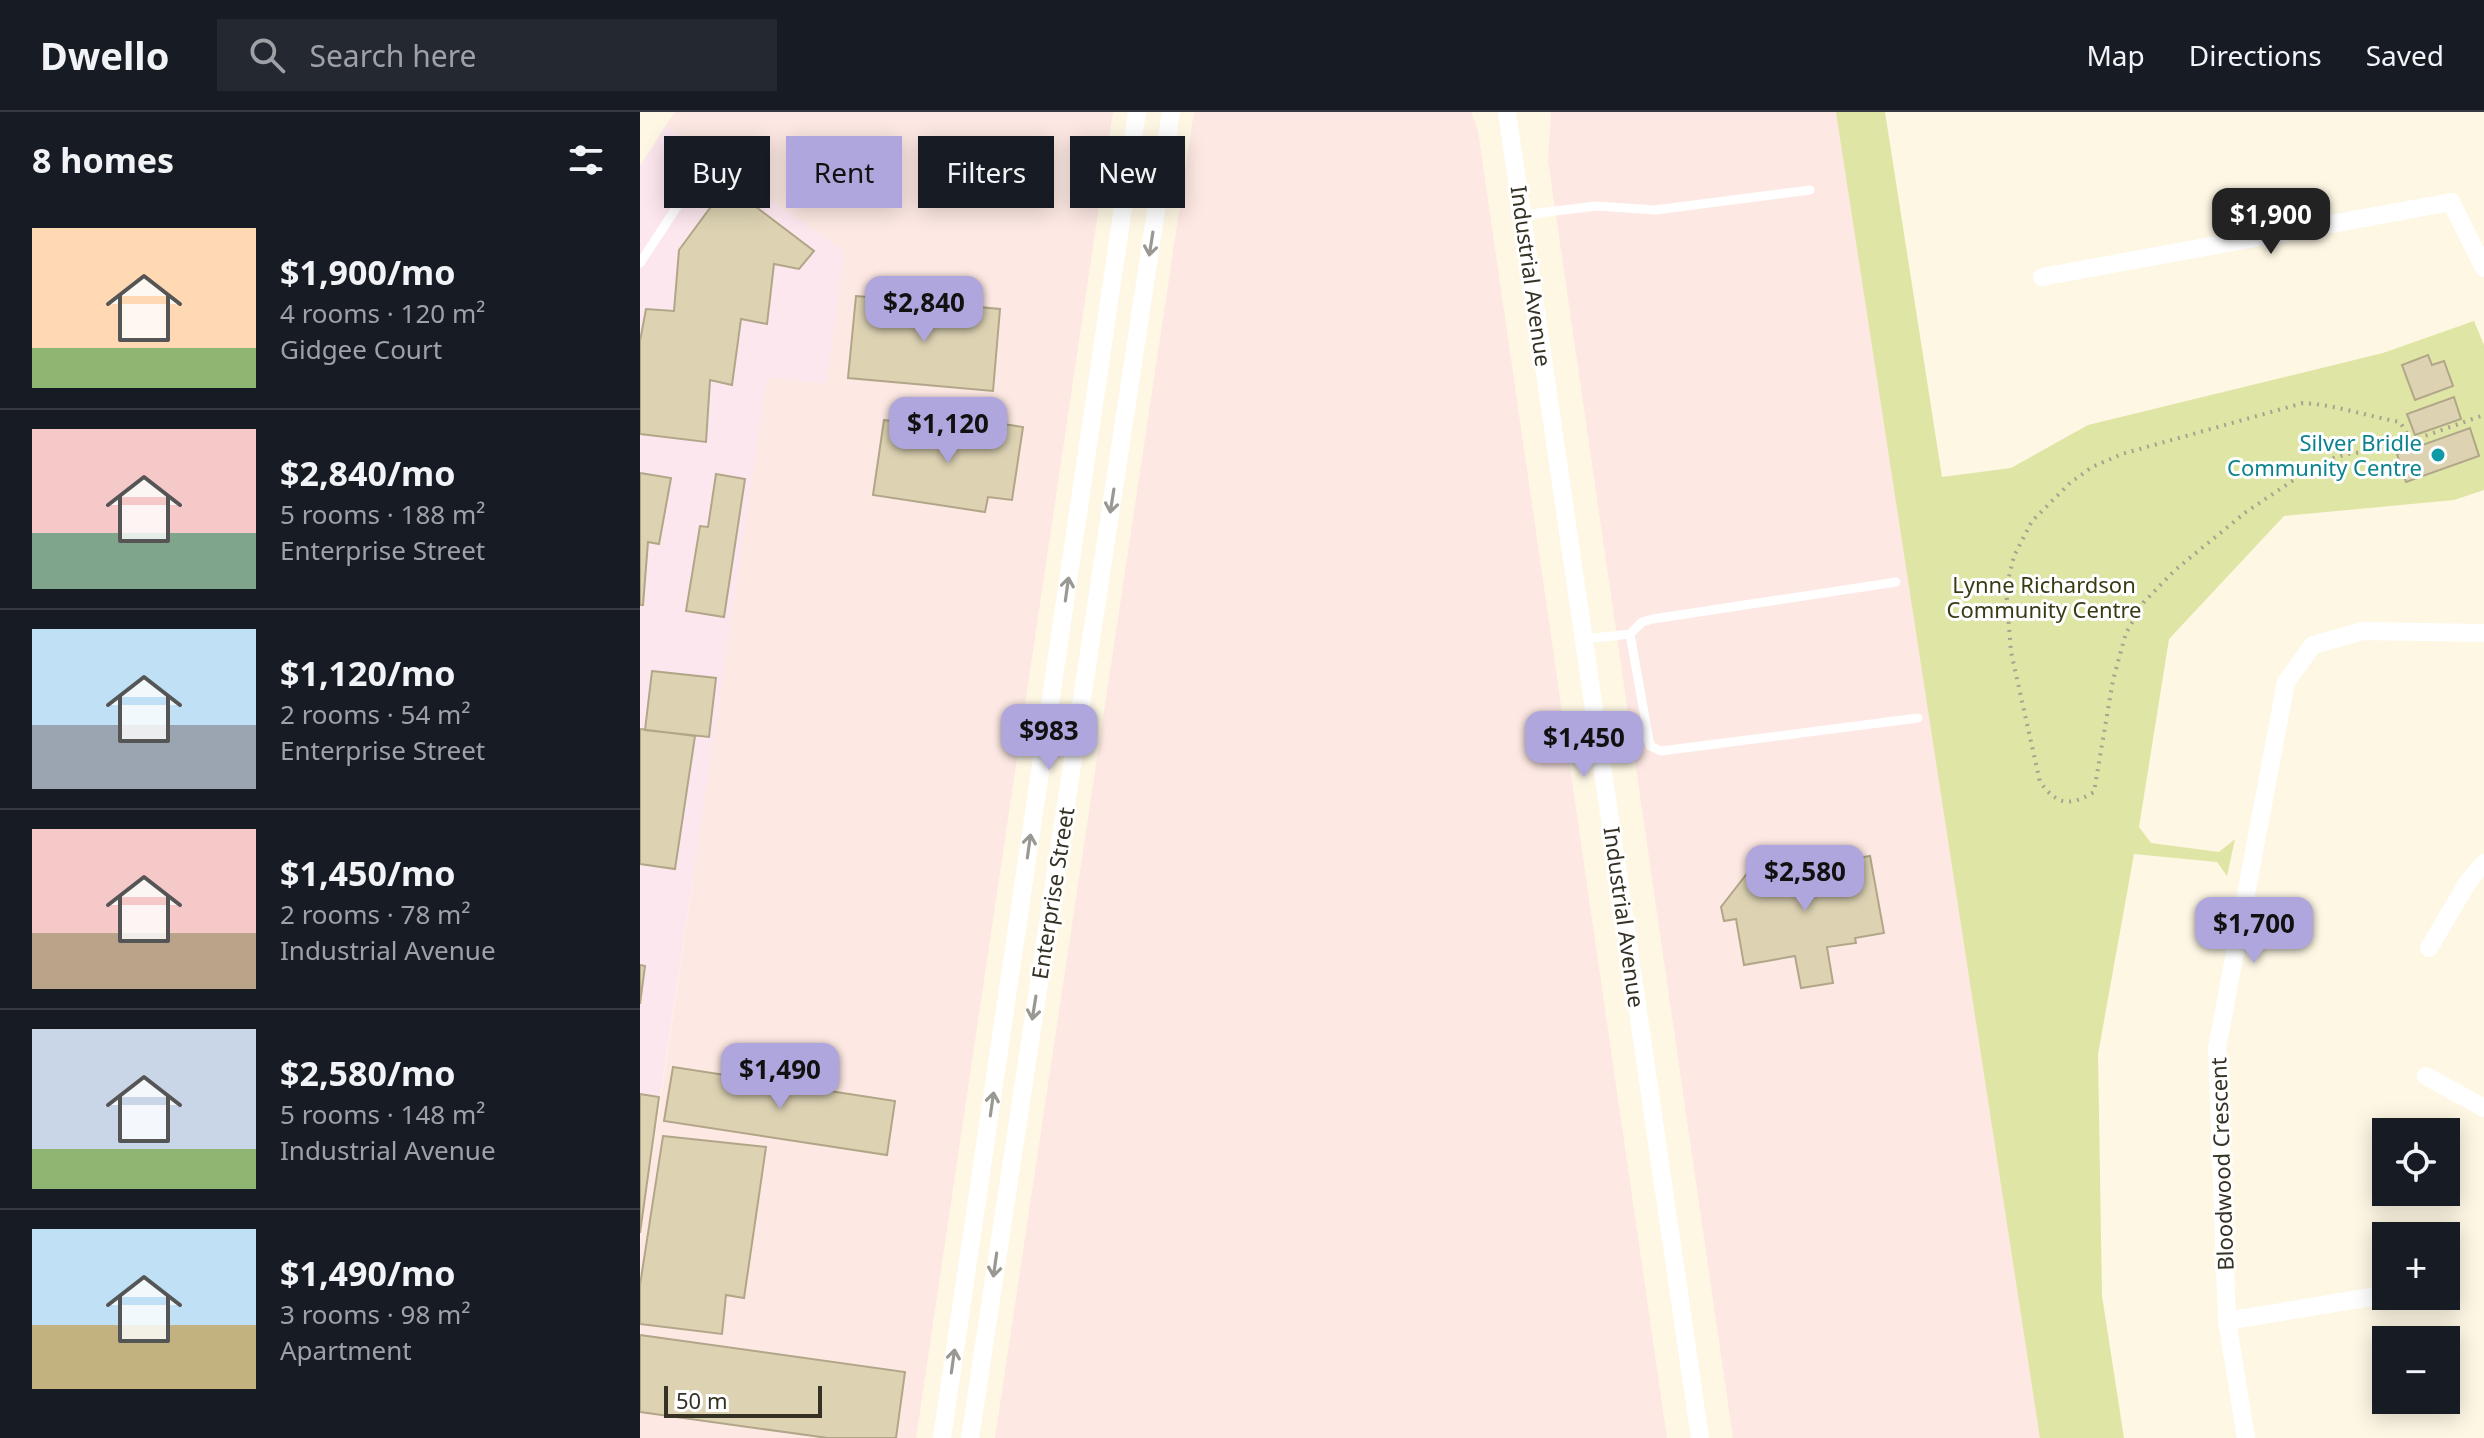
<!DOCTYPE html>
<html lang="en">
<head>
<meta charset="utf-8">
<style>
	:root { --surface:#171b24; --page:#242831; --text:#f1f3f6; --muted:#9ea1a6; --line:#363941; --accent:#afa6de }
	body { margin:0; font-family:"Noto Sans",sans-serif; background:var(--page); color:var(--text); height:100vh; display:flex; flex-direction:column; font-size:30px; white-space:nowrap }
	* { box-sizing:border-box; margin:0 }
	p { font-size:26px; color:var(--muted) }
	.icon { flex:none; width:44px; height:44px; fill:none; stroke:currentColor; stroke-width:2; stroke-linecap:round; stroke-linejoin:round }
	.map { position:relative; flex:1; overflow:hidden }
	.details { display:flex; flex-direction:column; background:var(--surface); width:640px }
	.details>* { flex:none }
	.top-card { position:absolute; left:24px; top:24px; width:760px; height:72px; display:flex; gap:16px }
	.controls { position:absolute; left:1732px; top:1006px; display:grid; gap:16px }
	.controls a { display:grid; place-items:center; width:88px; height:88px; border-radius:0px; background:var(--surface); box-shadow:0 4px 20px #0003; font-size:40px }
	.scale { position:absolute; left:24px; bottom:20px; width:158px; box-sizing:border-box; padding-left:8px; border:4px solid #353124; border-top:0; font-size:22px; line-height:28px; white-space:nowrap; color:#353124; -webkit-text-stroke:6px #fff; paint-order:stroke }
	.price { position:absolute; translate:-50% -68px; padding:0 18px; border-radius:16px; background:var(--accent); color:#111; font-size:26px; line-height:52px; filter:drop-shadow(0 2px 4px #0008) }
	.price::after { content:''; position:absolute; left:50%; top:48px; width:24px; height:18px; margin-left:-12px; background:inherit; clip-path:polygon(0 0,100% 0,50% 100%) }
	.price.active { background:#222; color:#fff }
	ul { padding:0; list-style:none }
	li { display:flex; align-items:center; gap:24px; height:200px; padding:0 32px }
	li+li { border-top:2px solid var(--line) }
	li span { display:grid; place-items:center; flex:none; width:224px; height:160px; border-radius:0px; color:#555 }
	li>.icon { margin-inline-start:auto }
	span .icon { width:96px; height:96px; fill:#fffc; stroke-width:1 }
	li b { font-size:34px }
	h2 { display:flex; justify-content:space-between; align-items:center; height:96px; padding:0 32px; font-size:34px }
	.pill { padding:0 28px; border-radius:0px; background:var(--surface); box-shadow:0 4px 20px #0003; font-size:28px; line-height:72px }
	.pill.active { background:var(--accent); color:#111 }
	header { display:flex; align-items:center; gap:48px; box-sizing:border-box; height:112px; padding:0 40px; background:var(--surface); border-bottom:2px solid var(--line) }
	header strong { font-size:38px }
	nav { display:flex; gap:44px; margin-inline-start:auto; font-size:28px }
	.search { width:560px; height:72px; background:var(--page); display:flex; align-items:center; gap:20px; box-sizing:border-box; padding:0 28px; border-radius:0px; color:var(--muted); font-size:30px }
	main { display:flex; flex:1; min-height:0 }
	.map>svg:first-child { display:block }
</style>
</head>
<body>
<header>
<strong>Dwello</strong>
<div class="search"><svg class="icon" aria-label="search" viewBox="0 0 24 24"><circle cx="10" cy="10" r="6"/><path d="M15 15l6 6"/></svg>Search here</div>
<nav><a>Map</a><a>Directions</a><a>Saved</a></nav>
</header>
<main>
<section class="details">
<h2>8 homes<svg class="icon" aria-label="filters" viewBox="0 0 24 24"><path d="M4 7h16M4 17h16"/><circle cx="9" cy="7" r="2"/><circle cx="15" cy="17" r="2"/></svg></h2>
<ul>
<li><span style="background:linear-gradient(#ffd9b3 75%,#8fb573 0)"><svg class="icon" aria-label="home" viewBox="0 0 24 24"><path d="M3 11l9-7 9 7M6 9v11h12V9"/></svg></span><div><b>$1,900/mo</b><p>4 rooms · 120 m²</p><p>Gidgee Court</p></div></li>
<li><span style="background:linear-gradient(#f6c9c9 65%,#7fa58c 0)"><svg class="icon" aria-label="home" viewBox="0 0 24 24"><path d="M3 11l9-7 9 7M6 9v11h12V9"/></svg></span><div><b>$2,840/mo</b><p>5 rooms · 188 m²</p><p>Enterprise Street</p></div></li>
<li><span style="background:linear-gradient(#bfe0f5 60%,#9aa5b1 0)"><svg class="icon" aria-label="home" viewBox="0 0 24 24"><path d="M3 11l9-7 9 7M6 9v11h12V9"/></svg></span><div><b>$1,120/mo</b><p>2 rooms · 54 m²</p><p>Enterprise Street</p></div></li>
<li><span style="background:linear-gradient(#f6c9c9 65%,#b9a48a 0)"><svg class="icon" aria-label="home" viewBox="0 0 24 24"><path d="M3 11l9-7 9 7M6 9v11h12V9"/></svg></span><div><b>$1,450/mo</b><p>2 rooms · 78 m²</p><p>Industrial Avenue</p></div></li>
<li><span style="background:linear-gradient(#c9d6e8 75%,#8fb573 0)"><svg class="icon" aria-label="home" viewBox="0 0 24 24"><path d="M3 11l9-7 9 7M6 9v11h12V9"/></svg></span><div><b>$2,580/mo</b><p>5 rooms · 148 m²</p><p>Industrial Avenue</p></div></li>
<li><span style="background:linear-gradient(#bfe0f5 60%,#c2b280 0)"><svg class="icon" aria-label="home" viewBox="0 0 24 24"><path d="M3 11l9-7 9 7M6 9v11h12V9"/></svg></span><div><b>$1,490/mo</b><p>3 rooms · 98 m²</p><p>Apartment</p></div></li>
</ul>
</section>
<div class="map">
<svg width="1844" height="1326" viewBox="0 0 1844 1326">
	<rect width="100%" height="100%" fill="#fef7e4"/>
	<path fill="#fce7ee" d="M 26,13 L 206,140 L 186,272 L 128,266 L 0,1120 L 0,54 Z"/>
	<path fill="#fde8e3" d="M 35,0 L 473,0 L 276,1326 L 0,1326 L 0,1127 L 127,266 L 186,272 L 205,140 L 26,13 Z
		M 554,0 L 831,0 L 838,19 L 1027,1326 L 355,1326 Z
		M 911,0 L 1197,0 L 1401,1326 L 1093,1326 L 908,48 Z"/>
	<path fill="#dfe5a4" d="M 1196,0 L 1245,0 L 1302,365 L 1371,356 L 1448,313 L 1743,241 L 1834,209 L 1844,233 L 1844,378 L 1814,388 L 1644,404 L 1529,527 L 1499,715 L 1511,731 L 1579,740 L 1595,727 L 1587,764 L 1577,750 L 1494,742 L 1458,942 L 1462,1184 L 1484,1326 L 1400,1326 Z"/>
	<path fill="#ddd3b3" stroke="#b1a688" stroke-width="2" d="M 87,73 L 174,139 L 159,157 L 134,152 L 127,212 L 101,207 L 92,273 L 70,268 L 66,330 L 0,322 L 0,229 L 6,197 L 34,199 L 39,138 Z
		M 216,184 L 360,197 L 353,279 L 208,266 Z
		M 1788,243 L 1792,253 L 1804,249 L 1813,274 L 1775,288 L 1762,253 Z
		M 1814,285 L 1821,307 L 1775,323 L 1767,302 Z
		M 244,308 L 348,323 L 350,310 L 383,315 L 372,388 L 348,385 L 345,400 L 233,383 Z
		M 1830,316 L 1839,344 L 1766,370 L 1757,342 Z
		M 0,361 L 31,366 L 19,432 L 8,430 L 3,493 L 0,493 Z
		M 76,362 L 105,367 L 84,505 L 46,499 L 60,414 L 68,415 Z
		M 12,559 L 76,566 L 69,625 L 5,618 Z
		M 0,617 L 55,624 L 35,757 L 0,752 Z
		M 1230,744 L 1244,821 L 1215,826 L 1216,831 L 1187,835 L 1193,871 L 1161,876 L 1155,844 L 1104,853 L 1096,807 L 1084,809 L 1081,795 L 1109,759 L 1180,748 L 1183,752 Z
		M 0,853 L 5,854 L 0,892 Z
		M 33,955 L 255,989 L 247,1043 L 24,1009 Z
		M 0,982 L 19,985 L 0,1121 Z
		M 23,1024 L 126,1035 L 104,1186 L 86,1183 L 82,1222 L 0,1212 L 0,1173 Z
		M 0,1223 L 265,1260 L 256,1326 L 188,1326 L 0,1300 Z"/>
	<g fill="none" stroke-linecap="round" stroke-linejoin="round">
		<path stroke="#a8a292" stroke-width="4" stroke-dasharray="2 6" stroke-linecap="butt" d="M 1771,328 L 1760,310 C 1727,304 1696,293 1663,291 L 1482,342 L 1452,355 L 1430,371 L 1392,409 L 1374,444 L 1366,477 L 1371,540 L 1400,670 C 1417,693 1429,695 1454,680 L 1473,568 L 1486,521 L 1504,490 L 1535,458 L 1606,400 L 1682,349 L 1708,342 L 1748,337 L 1844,303"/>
		<path stroke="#fff" stroke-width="9" d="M 883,103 L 956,94 L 1015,98 L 1170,78
			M 0,151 L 52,72
			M 1256,470 L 1013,507 L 1002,510 L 990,522 L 1010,634 L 1021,639 L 1278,606
			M 945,527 L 990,522
			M 960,633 L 1008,626"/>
		<path stroke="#fff" stroke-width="18" d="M 867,0 L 1060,1326
			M 1402,165 L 1811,90 L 1844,156
			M 1789,836 L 1828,770 L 1844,751
			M 1786,964 L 1844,996
			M 1587,1209 L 1743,1183
			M 302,1326 L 497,0
			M 330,1326 L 531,0
			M 1606,1326 L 1587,1209 L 1577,936 L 1646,570 L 1673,533 L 1723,519 L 1844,521"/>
	</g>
	<defs><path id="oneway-shaft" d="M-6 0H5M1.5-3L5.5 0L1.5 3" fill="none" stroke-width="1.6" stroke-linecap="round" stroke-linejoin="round" transform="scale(2)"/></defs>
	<g stroke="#9a9892">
		<use href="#oneway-shaft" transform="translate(511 132) rotate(99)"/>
		<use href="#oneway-shaft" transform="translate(472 389) rotate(99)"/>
		<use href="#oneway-shaft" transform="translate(427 477) rotate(-82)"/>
		<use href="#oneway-shaft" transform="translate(389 734) rotate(-82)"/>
		<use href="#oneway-shaft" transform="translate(394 896) rotate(99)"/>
		<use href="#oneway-shaft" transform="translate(352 992) rotate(-82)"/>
		<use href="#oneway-shaft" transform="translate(355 1153) rotate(98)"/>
		<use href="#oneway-shaft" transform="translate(313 1249) rotate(-82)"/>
	</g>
	<circle fill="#0f9aa8" stroke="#fff" stroke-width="3" cx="1798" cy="343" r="8"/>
	<g text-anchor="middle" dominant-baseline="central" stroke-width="6" stroke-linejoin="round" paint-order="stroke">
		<g font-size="22" fill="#353124" stroke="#fff">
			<text transform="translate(892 164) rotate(82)">Industrial Avenue</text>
			<text transform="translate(412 781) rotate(-81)">Enterprise Street</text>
			<text transform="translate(985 805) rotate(82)">Industrial Avenue</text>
			<text transform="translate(1581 1052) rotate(-92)">Bloodwood Crescent</text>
		</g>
		<g font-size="22" fill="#0d838f" stroke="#fff" text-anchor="end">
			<text x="1782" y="330">Silver Bridle<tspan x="1782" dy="25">Community Centre</tspan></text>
		</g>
		<g font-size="22" fill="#383b13" stroke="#fff">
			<text x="1404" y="472">Lynne Richardson<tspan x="1404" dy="25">Community Centre</tspan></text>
		</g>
	</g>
</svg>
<div class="controls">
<a><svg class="icon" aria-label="locate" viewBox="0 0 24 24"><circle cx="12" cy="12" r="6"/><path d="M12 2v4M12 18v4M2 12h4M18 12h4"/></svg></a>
<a>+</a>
<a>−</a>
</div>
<div class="scale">50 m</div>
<b class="price active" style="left:1631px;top:144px">$1,900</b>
<b class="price" style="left:284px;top:232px">$2,840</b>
<b class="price" style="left:308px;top:353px">$1,120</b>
<b class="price" style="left:409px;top:660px">$983</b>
<b class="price" style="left:944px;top:667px">$1,450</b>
<b class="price" style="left:1165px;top:801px">$2,580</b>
<b class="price" style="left:1614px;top:853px">$1,700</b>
<b class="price" style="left:140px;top:999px">$1,490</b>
<div class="top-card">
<a class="pill">Buy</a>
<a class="pill active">Rent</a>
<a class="pill">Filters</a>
<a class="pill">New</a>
</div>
</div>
</main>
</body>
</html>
